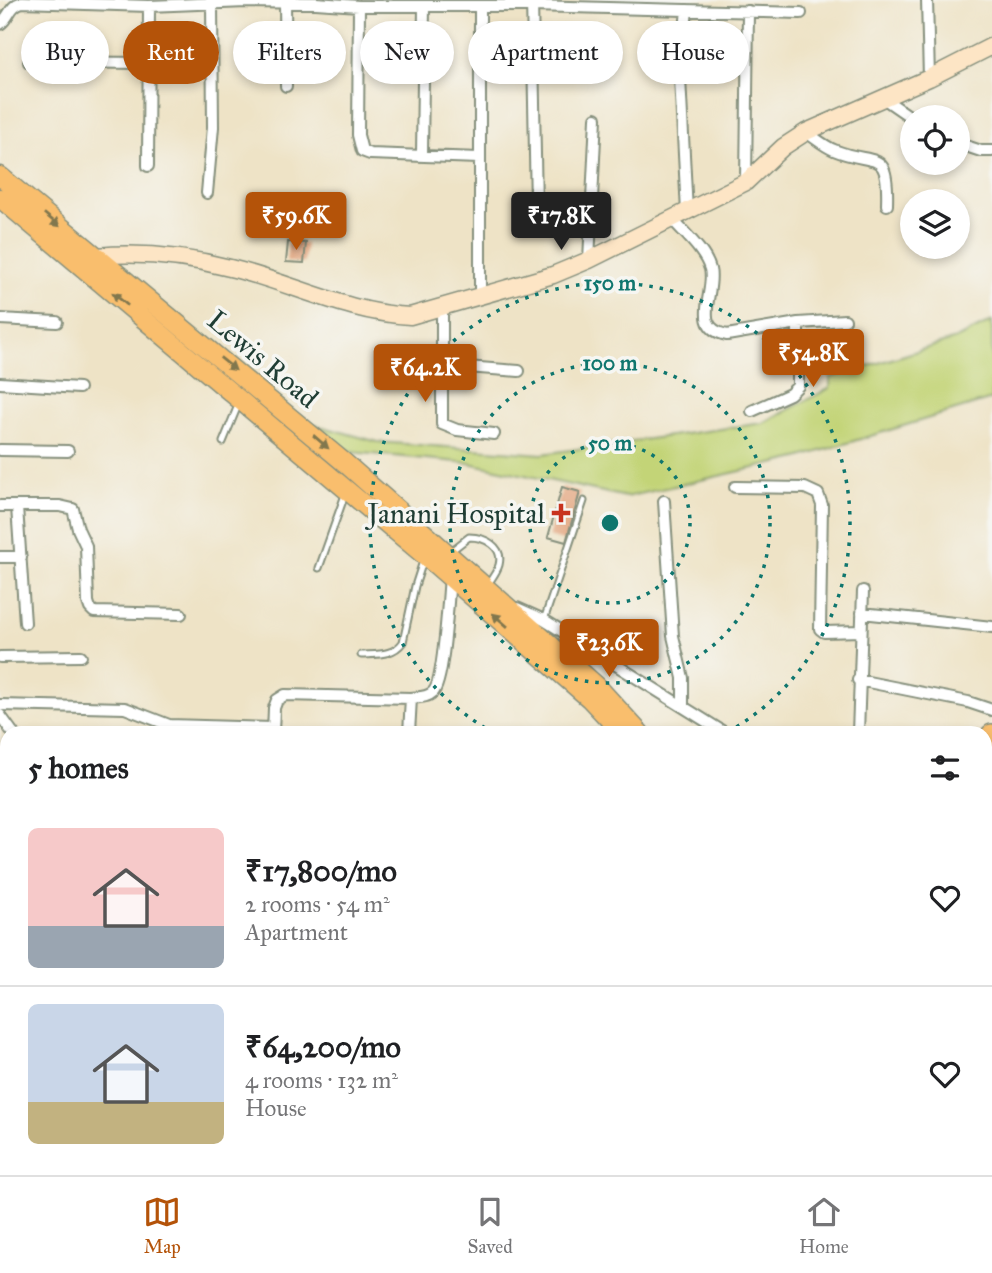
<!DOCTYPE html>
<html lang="en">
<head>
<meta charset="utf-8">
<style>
	:root { --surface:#fff; --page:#f6f6f6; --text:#202124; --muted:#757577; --line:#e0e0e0; --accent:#b45309 }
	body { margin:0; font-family:"IM FELL Great Primer",serif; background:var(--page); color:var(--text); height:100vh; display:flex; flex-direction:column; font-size:26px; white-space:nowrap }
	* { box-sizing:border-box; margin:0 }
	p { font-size:23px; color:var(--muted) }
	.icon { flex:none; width:38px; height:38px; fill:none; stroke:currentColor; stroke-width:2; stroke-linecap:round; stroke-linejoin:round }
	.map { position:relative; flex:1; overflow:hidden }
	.sheet { position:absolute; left:0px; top:726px; width:992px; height:450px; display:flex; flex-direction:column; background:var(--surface); border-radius:21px 21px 0 0; box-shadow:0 4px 10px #0003 }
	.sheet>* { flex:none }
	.banner { position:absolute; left:21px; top:21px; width:950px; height:63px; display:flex; gap:14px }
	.buttons { position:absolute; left:900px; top:105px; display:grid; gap:14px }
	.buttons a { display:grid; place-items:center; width:70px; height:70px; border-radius:50%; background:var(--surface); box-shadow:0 4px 10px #0003; font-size:35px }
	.price { position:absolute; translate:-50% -60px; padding:0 16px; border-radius:7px; background:var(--accent); color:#fff; font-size:23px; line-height:46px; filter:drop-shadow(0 2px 4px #0008) }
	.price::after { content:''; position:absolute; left:50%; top:42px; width:21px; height:16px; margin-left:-10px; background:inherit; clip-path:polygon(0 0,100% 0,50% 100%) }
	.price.current { background:#222; color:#fff }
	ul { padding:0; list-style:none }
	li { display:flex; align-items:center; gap:21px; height:175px; padding:0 28px }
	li+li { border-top:2px solid var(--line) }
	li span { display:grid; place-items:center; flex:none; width:196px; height:140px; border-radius:10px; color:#555 }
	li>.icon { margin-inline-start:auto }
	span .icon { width:84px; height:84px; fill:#fffc; stroke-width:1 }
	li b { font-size:30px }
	h2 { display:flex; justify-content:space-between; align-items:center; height:84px; padding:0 28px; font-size:30px }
	.pill { padding:0 24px; border-radius:32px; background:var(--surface); box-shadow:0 4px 10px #0003; font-size:24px; line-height:63px }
	.pill.current { background:var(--accent); color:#fff }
	.menu { display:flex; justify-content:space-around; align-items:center; height:98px; border-top:2px solid var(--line); background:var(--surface); font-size:19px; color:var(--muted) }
	.menu a { display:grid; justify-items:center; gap:4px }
	.menu .current { color:var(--accent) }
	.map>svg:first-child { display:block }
</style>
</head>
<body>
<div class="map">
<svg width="992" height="1175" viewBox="0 0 992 1175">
	<rect width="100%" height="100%" fill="#f6f6f2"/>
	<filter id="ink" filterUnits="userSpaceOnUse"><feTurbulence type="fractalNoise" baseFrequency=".0143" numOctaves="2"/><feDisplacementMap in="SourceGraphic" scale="14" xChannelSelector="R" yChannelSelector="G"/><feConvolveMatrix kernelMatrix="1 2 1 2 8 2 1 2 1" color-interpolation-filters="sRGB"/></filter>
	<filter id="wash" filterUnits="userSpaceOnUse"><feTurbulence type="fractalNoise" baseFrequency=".00686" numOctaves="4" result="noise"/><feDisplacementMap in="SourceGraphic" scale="28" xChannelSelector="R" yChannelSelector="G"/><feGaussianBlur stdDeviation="1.57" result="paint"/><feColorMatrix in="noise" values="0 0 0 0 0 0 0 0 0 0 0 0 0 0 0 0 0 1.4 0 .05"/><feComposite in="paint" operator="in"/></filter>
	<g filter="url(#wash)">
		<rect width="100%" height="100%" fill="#eee3c6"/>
		<path fill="#c3d477" stroke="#718856" stroke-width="2" d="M 992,321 L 992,399 L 798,458 L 626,497 L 469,463 L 350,452 L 316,425 L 378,442 L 542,454 L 763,423 L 830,388 L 830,378 L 956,339 Z"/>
		<g id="blocks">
			<path fill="#e2a37a" d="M 288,242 L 306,243 L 304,263 L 286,262 Z
				M 562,487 L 580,492 L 566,542 L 548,537 Z
				M 566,1169 L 615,1169 L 615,1175 L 565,1175 Z"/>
		</g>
	</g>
	<g filter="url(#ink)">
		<use href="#blocks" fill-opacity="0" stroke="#86907d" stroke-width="2"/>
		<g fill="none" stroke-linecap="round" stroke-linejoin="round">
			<g stroke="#86907d" stroke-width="9">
				<path id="lane" d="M 223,442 L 239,403
					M 451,551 L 469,537 C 484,537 504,546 499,565 C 497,572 491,579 487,586
					M 319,568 L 346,492
					M 544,620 L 584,501
					M 361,655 C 377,654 393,656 403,642 L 415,586 L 424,558
					M 985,1056 L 992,1056
					M 985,1134 L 992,1134
					M 631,1175 L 637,1169"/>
			</g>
			<g stroke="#86907d" stroke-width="14">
				<path id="street" d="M 532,0 L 536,205
					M 927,0 L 929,78
					M 285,2 L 286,86
					M 359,6 L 358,135 L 362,151 L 370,154 L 479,158
					M 480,6 L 480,295
					M 687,10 L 680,78 L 687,212
					M 0,24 C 10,17 9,6 22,2 L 149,6 L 246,2 L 316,3 L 359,6 L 531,6 L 801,13
					M 29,62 L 149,63
					M 883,98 L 912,118
					M 806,132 C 815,138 824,146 834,150 C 875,167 889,146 887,205
					M 957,143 L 981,151 L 992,151
					M 422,154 L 424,6
					M 148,166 L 149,6
					M 746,182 L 748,11
					M 207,193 L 213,127 L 212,3
					M 673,220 C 685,234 705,251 710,269 C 716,292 690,328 727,335 L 798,323 L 845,320
					M 589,260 L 596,118
					M 442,306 L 442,424 L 457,430 L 494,434
					M 0,319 L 57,322
					M 441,365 L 519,371
					M 0,383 L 79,388
					M 752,411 L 790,394 L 798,386 L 798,323
					M 0,450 L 68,451
					M 735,487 L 805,488 L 818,494 L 822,505 L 820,629 L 824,632 L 861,631
					M 664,501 L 673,636 L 683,678 L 683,706
					M 0,506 L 60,506 L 73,509 L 78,529 L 86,546 L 88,602 L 90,608 L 94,612 L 181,614
					M 17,507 L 25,623
					M 0,557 L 21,557
					M 517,608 L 544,620 L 725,733
					M 862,613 L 992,627
					M 0,657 L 81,656
					M 858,680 L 968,702 L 992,710
					M 0,705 L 125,708 L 169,725 L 273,728
					M 0,715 L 13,733
					M 273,733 L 274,708 L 277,700 L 285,695 L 411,698 C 418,697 427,698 433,692 C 444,682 448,597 450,577
					M 409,733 L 411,698
					M 858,733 L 863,591
					M 985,912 L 992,917
					M 354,1169 L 358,1175
					M 473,1169 L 473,1175
					M 933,1169 L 934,1175"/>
			</g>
			<g stroke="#86907d" stroke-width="19">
				<path id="secondary" d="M 97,256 C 141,252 187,257 230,268 C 290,282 347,313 410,316 L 553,275 L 589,260 L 746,182 L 783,147 L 806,132 L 929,78 L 992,46"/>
			</g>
			<g stroke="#86907d" stroke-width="21">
				<path id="primary" d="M 0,176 L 345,463 L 597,686 L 640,733
					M 0,198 L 437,566 L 590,699 L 622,733"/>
			</g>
			<g stroke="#86907d" stroke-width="24">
				<path id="highway" d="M 985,743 L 992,735
					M 985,772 L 992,764
					M 718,1175 L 720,1169
					M 739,1175 L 741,1169"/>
			</g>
			<use href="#lane" stroke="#fff" stroke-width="5"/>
			<use href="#street" stroke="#fff" stroke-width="10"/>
			<use href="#secondary" stroke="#fde5c5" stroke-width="16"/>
			<use href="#primary" stroke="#f9be6d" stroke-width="18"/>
			<use href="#highway" stroke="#f9be6d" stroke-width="21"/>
		</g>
		<defs><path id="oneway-solid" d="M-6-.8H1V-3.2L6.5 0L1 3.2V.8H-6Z" transform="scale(1.75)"/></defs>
		<g fill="#81774e">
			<use href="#oneway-solid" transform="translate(52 220) rotate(40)"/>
			<use href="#oneway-solid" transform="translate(120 299) rotate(-140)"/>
			<use href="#oneway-solid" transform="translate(228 364) rotate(39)"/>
			<use href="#oneway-solid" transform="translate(321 442) rotate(41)"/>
			<use href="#oneway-solid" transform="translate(500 620) rotate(-139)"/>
		</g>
	</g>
	<g fill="none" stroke="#0f766e" stroke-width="3.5" stroke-dasharray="3.5 7">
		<circle cx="610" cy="523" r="80"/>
		<circle cx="610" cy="523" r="160"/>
		<path d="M494 733A240 240 0 1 1 726 733"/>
	</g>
	<path fill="#c8321e" stroke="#f6f6f2" stroke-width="2.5" d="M557.5 502.5h7v7h7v7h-7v7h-7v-7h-7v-7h7z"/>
	<g text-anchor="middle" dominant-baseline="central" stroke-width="7" stroke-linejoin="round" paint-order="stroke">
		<g font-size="28" fill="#1f3d34" stroke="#f6f6f2">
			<text transform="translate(263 359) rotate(40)">Lewis Road</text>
		</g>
		<g font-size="28" fill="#1f3d34" stroke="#f6f6f2" text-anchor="end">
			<text x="545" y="513">Janani Hospital</text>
		</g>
	</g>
	<circle cx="610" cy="523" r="10" fill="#0f766e" stroke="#f6f6f2" stroke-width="3.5"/>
	<g font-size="21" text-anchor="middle" font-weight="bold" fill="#0f766e" stroke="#f6f6f2" stroke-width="7" stroke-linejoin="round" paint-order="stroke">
		<text x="610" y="290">150 m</text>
		<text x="610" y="370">100 m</text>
		<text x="610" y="450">50 m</text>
	</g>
</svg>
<div class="buttons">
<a><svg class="icon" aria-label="locate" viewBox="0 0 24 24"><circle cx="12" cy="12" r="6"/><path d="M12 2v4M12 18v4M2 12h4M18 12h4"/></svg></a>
<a><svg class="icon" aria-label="layers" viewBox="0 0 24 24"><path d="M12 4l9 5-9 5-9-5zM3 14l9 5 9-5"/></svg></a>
</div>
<b class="price" style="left:296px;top:252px">₹59.6K</b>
<b class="price current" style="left:561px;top:252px">₹17.8K</b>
<b class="price" style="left:813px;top:389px">₹54.8K</b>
<b class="price" style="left:425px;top:404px">₹64.2K</b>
<b class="price" style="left:609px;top:679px">₹23.6K</b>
<div class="banner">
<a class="pill">Buy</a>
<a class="pill current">Rent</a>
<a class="pill">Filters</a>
<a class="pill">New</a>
<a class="pill">Apartment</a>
<a class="pill">House</a>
</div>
<section class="sheet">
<h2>5 homes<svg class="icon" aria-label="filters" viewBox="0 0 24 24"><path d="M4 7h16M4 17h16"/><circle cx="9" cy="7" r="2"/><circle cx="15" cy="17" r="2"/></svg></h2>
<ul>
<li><span style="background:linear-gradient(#f6c9c9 70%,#9aa5b1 0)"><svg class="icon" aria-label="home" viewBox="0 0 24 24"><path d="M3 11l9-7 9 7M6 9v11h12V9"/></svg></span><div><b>₹17,800/mo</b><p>2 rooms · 54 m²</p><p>Apartment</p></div><svg class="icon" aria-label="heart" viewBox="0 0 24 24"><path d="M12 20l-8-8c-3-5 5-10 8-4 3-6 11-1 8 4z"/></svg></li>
<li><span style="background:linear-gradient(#c9d6e8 70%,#c2b280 0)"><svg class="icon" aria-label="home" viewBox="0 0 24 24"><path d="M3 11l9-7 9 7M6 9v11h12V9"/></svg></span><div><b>₹64,200/mo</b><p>4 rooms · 132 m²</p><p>House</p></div><svg class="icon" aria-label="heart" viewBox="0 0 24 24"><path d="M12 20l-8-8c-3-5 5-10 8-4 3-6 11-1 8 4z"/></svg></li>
</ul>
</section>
</div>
<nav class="menu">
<a class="current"><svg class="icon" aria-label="map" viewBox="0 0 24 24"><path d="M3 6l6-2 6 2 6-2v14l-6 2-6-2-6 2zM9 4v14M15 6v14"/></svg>Map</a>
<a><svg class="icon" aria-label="saved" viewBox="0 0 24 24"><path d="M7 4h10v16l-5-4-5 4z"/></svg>Saved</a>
<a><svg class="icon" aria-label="home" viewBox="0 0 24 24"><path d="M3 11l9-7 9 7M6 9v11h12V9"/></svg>Home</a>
</nav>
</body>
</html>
